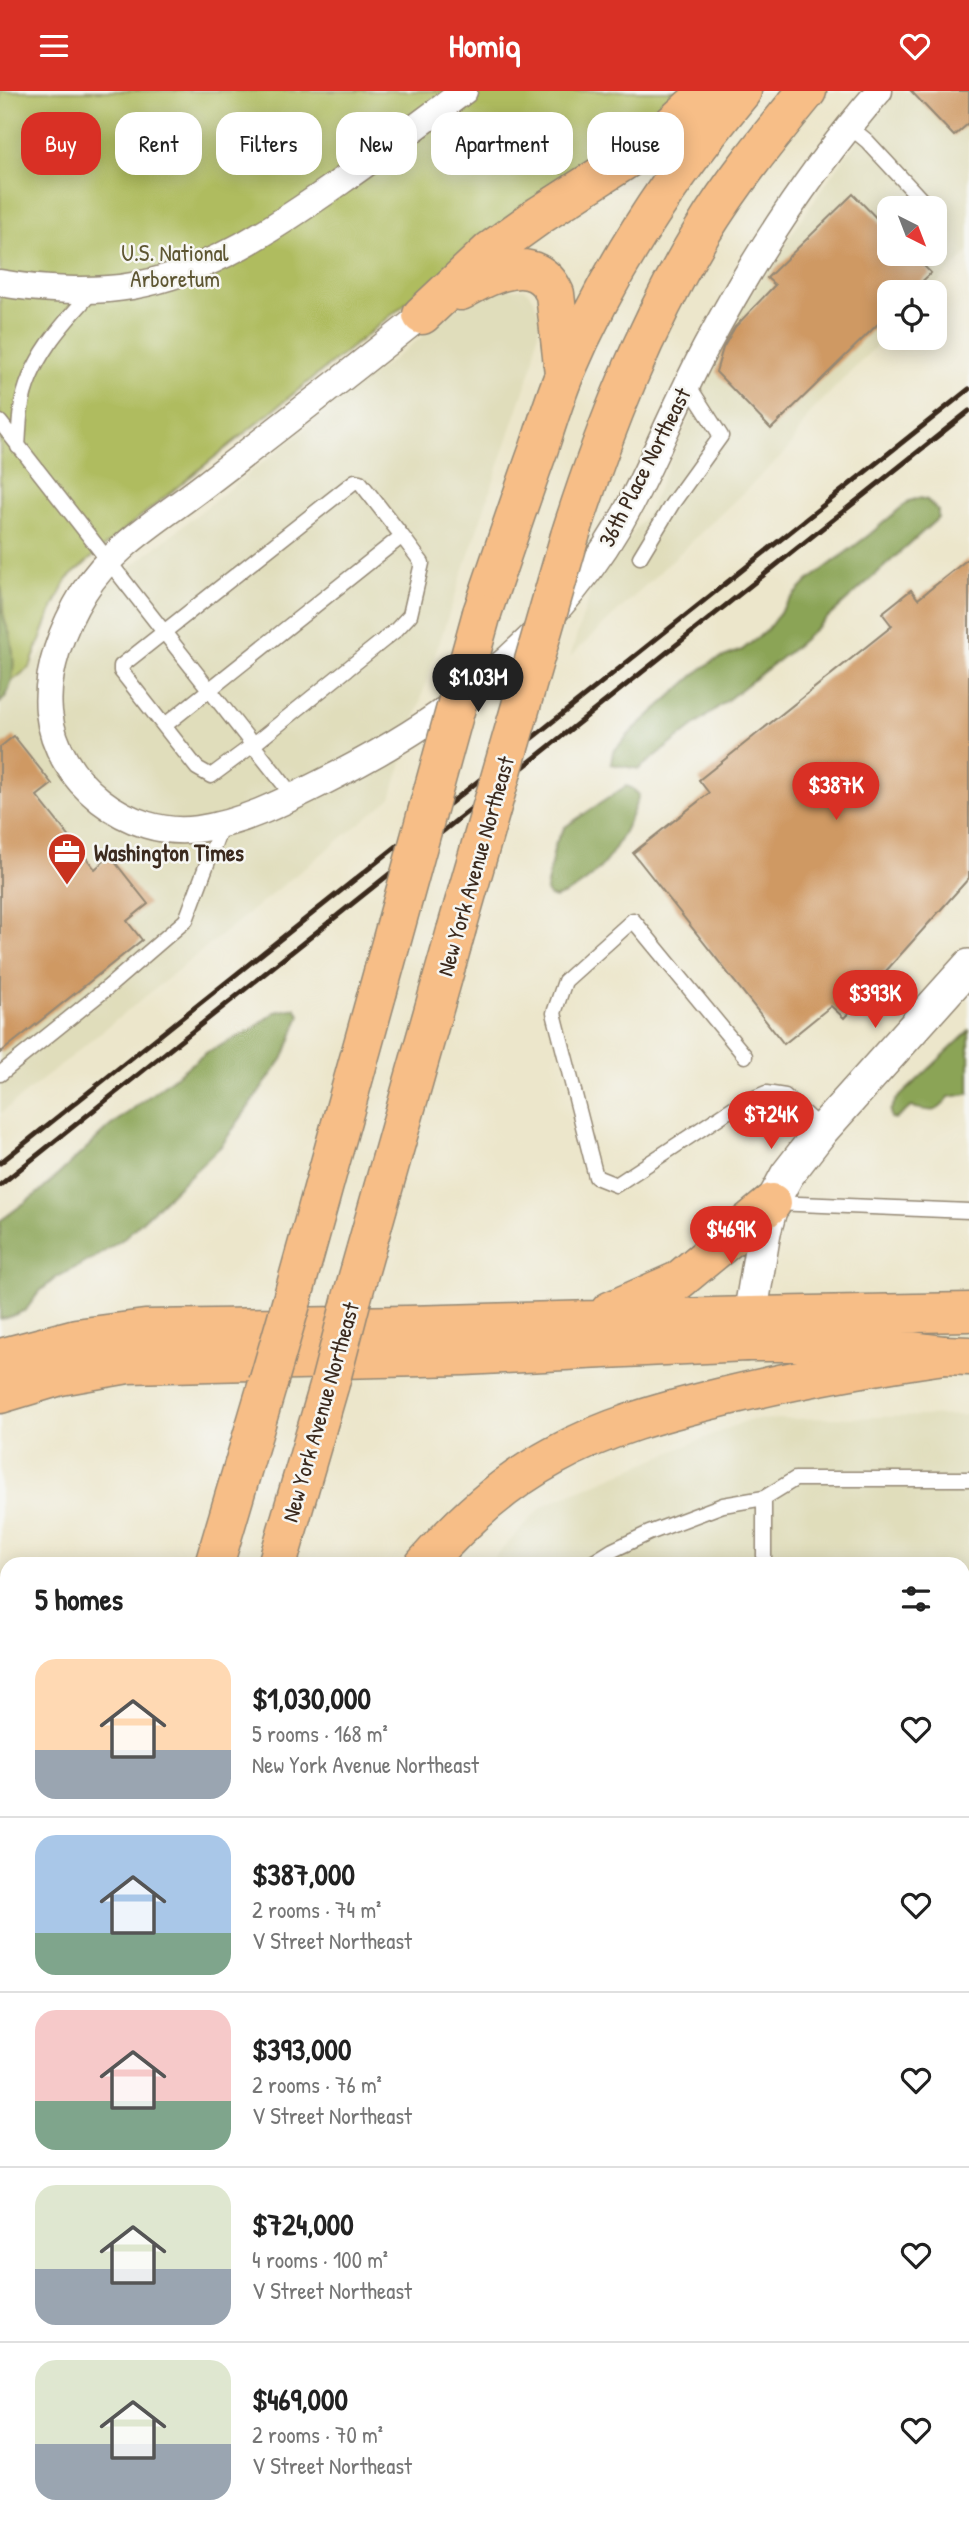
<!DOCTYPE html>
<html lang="en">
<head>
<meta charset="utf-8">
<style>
	:root { --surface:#fff; --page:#f2f2f2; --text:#222; --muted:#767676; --line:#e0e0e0; --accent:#d93025 }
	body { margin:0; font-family:"Patrick Hand",sans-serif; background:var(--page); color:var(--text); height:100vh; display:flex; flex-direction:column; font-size:26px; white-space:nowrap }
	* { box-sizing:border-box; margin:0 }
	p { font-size:23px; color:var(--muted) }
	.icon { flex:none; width:38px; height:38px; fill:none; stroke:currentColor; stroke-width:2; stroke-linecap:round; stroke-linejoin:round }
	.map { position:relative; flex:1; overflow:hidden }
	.drawer { position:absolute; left:0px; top:1466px; width:970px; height:975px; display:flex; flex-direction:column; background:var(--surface); border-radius:21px 21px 0 0; box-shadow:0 4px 18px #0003 }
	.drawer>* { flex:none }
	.guide { position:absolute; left:21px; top:21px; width:928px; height:63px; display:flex; gap:14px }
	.needle { width:46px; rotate:138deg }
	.controls { position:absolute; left:877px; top:105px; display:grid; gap:14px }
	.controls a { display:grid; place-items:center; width:70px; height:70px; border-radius:14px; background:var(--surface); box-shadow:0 4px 18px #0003; font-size:35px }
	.price { position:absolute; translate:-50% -60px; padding:0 16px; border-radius:24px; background:var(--accent); color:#fff; font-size:23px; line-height:46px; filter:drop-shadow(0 2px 4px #0008) }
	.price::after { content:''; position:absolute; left:50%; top:42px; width:21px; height:16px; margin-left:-10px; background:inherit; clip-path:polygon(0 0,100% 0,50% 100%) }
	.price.current { background:#222; color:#fff }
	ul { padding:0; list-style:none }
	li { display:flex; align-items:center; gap:21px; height:175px; padding:0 35px }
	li+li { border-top:2px solid var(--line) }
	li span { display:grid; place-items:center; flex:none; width:196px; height:140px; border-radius:21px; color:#555 }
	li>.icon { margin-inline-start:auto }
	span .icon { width:84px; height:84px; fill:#fffc; stroke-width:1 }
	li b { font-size:30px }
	h2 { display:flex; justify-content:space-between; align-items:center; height:84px; padding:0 35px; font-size:30px }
	.pill { padding:0 24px; border-radius:21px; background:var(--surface); box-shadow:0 4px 18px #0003; font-size:24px; line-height:63px }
	.pill.current { background:var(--accent); color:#fff }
	header { display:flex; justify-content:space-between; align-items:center; height:91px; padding:0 35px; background:var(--accent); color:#fff; font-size:32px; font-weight:700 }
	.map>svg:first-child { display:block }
</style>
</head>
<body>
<header><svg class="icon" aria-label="menu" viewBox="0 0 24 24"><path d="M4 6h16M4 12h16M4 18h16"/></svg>Homiq<svg class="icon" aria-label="heart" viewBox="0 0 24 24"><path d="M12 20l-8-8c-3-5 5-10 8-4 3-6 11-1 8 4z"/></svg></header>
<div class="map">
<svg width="969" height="2440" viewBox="0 0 969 2440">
	<rect width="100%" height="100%" fill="#f6f6f2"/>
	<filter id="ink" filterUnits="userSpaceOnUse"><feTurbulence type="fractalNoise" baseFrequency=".0143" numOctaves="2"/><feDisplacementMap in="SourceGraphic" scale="14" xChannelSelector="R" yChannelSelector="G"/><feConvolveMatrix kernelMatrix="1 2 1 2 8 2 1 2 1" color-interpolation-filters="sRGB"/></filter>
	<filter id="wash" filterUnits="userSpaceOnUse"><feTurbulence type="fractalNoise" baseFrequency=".00686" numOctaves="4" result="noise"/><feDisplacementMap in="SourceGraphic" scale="28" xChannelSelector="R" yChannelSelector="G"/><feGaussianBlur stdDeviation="1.57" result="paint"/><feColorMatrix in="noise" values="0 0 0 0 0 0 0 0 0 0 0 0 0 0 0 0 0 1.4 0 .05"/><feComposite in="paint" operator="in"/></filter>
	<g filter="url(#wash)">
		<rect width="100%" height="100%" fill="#ece6cb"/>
		<path fill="#e0ddbb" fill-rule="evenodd" d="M 896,0 L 969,0 L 969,160 L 929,201 L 889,201 L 889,242 L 811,321 L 786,361 L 570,566 L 596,483 L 620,460 L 648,421 L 703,295 L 741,218 L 832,83 ZM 889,117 L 934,117 L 934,163 L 889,163 Z
			M 505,198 L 525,198 L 534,208 L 540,228 L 533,273 L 428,585 L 391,707 L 0,1023 L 0,600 L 30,576 L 99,501 L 458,217 Z
			M 969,1324 L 969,2440 L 0,2440 L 0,2251 L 7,2240 L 7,2434 L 962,2434 L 962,1474 L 488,1473 L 544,1414 L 748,1329 Z"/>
		<path fill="#afbc5f" stroke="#75733e" stroke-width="2" d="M 0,0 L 688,0 L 651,31 L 435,189 L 124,439 L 67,488 L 50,523 L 30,576 L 0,600 Z
			M 0,1679 L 6,1741 L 0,1802 Z"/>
		<path fill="#8ba456" stroke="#63673a" stroke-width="2" d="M 920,407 L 927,409 L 938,420 L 938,427 L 794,557 L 639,678 L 611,673 L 613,661 L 633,639 L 699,580 L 713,570 L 742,559 L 767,539 L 787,512 L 808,490 L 869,444 L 909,410 Z
			M 0,493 C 5,505 1,514 4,526 C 5,534 10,540 11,548 C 15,568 16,597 0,612 Z
			M 626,695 L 632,697 L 639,704 C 624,748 602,791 555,807 L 549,805 L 546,799 L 555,753 L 565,736 Z
			M 295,917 L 300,924 L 285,964 L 221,1055 L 123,1148 L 94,1167 L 57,1186 L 39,1201 L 26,1219 L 7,1227 L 0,1228 L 0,1130 L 42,1099 L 109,1036 L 207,961 L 250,940 L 275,921 Z
			M 969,940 L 969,1003 L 949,1006 C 936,1025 932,1020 911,1016 L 896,1028 L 891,1027 L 890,1020 L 896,1009 Z"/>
		<g id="blocks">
			<path fill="#cf9964" d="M 911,0 L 969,0 L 969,32 L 954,45 Z
				M 853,103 L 889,140 L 889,163 L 912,163 L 931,182 L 911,201 L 889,201 L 889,222 L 771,338 L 716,281 L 723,257 L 735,236 L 775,194 L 767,187 Z
				M 969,467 L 969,787 L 844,927 L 831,915 L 784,953 L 633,762 L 709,702 L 699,689 L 892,535 L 882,522 L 911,499 L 918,508 Z
				M 14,645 L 52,693 L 37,705 L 95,778 L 110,765 L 148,813 L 127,830 L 142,849 L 0,962 L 0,656 Z"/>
		</g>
	</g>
	<g filter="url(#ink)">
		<use href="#blocks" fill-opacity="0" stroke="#948874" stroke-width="2"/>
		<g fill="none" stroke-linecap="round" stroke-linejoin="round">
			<g stroke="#948874" stroke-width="17">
				<path id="service" d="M 850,36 L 867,50 L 929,117
					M 0,331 L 164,541 L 355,390 L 360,391 L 402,445
					M 18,356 C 19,343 19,330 21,318 C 28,270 63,232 94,199
					M 640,466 L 672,413 L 721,345 L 687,292
					M 164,635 L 402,445 L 422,472 L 410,524 L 396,539 L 253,654 L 211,685 L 197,677 L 121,580 L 121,575 L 164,541 C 207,596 250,651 293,705
					M 745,965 L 633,829 L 565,890 L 554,922 L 596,1086 L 616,1094 L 736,1015 L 766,1002 L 785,1005 L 822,1039
					M 0,983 L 107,897 L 186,829 L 222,733
					M 774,1112 L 969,1120
					M 589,1474 L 613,1459 L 649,1442 L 723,1414 L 764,1407 L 795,1388 L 969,1388
					M 764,1474 L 764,1407
					M 962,2070 L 969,2070
					M 157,2434 L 160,2440
					M 904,2434 L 904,2440
					M 57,2440 L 67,2434
					M 321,2440 L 330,2434
					M 462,2440 L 463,2434"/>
			</g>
			<g stroke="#948874" stroke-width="29">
				<path id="minor" d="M 0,192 C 40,199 93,202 132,195 C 211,181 276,136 340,91 C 382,62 423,31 464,0
					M 422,224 C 351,281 279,337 206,393 C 164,426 114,453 84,501 C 63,535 45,580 49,621 C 56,691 129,748 198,738 C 241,732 279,713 317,694 C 363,671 409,646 450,615 C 523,561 589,494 631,412 C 657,361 679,307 706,256 C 754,166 812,77 879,0
					M 962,2169 L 969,2169
					M 258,2434 L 261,2440"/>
			</g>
			<g stroke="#948874" stroke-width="36">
				<path id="tertiary" d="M 746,1249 L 764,1141 L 772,1112 L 787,1084 L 822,1039 L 969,875"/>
			</g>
			<g stroke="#948874" stroke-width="41">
				<path id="primary" d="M 751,1225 L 969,1221
					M 746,1251 L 842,1251 L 944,1264 L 969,1265"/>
			</g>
			<g stroke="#948874" stroke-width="41">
				<path id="motorway" d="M 461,200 C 491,182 536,160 555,203 L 564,283
					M 422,224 L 490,160 L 540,124 L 652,52 L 709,0
					M 570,445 C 604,339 644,237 702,141 C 732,91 770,45 807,0
					M 482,522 C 501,467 519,412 539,357 C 547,332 555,306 565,282 C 609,178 670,86 742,0
					M 352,1207 L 456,840
					M 292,1209 L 377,903
					M 610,1220 L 678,1190 L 772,1112
					M 0,1267 L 76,1247 L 145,1238 L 407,1234 L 751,1225
					M 0,1303 L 60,1285 L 128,1273 L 464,1265 L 746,1251
					M 214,1474 L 268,1292
					M 277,1474 L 330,1292
					M 424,1474 C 461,1431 504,1392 554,1365 C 606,1336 662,1321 719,1307 C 795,1288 868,1275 944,1264
					M 0,1926 L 7,1915
					M 0,1977 L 7,1967
					M 0,2070 L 7,2061
					M 0,2164 L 7,2154
					M 0,2210 L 7,2207"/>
			</g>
			<use href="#service" stroke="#fff" stroke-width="14"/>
			<use href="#minor" stroke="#fff" stroke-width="26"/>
			<use href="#tertiary" stroke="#fff" stroke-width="33"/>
			<use href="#primary" stroke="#f7be87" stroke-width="38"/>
			<use href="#motorway" stroke="#f7be87" stroke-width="38"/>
			<path stroke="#3b2a1e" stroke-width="5" d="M 0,1072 L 969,298
				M 0,1094 L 969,320"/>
			<g stroke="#948874" stroke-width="41" stroke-linecap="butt">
				<path id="motorway-bridge" d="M 456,840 L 570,445
					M 377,903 L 482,522
					M 268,1292 L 292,1209
					M 330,1292 L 352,1207"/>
			</g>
			<use href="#motorway-bridge" stroke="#f7be87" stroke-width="38"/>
		</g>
	</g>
	<defs>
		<g id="office-pin" transform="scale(2.0125)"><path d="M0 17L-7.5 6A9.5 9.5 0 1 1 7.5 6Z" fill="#c8321e" stroke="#f6f6f2"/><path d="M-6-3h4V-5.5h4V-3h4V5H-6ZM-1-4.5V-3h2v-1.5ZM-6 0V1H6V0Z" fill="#fff"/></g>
	</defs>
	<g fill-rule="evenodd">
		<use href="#office-pin" x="67" y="761"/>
	</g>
	<g text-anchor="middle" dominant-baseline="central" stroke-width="5" stroke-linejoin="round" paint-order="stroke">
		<g font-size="23" fill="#5e5632" stroke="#f6f6f2">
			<text x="175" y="161">U.S. National<tspan x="175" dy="26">Arboretum</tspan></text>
		</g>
		<g font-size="23" fill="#3b2a1e" stroke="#f6f6f2">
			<text transform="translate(644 376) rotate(-63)">36th Place Northeast</text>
			<text transform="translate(475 775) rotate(-74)">New York Avenue Northeast</text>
			<text transform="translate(320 1321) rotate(-74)">New York Avenue Northeast</text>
		</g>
		<g font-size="23" font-weight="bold" fill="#3b2a1e" stroke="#f6f6f2" text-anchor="start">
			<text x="94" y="761">Washington Times</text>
		</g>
	</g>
</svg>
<div class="controls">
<a><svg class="needle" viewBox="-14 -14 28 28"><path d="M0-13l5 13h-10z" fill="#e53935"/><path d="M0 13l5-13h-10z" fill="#767676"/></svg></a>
<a><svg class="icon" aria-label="locate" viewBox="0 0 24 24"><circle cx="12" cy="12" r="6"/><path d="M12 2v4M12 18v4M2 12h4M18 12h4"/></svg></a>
</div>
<b class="price current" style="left:478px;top:623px">$1.03M</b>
<b class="price" style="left:836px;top:731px">$387K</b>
<b class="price" style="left:875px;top:939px">$393K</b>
<b class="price" style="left:771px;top:1060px">$724K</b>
<b class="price" style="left:731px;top:1175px">$469K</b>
<div class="guide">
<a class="pill current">Buy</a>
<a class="pill">Rent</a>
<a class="pill">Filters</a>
<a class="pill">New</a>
<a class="pill">Apartment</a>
<a class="pill">House</a>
</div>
<section class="drawer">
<h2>5 homes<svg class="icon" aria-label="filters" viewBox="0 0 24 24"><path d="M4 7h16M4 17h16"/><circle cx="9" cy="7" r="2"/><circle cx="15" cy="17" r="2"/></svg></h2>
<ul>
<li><span style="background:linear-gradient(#ffd9b3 65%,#9aa5b1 0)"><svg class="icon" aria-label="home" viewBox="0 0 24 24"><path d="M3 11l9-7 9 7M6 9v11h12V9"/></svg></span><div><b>$1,030,000</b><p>5 rooms · 168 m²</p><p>New York Avenue Northeast</p></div><svg class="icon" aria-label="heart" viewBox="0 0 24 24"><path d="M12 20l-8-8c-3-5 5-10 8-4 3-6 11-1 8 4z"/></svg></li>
<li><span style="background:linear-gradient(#a9c7e8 70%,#7fa58c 0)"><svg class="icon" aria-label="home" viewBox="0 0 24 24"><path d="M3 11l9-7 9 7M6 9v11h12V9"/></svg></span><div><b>$387,000</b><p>2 rooms · 74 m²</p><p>V Street Northeast</p></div><svg class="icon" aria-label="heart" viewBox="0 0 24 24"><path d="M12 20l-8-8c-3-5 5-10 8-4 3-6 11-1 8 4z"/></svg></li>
<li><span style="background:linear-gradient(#f6c9c9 65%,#7fa58c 0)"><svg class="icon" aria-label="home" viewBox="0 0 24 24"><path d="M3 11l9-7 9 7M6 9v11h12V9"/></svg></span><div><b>$393,000</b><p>2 rooms · 76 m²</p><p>V Street Northeast</p></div><svg class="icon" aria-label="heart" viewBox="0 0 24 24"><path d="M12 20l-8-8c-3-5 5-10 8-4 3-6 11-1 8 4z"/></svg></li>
<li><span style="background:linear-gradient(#dfe7d0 60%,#9aa5b1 0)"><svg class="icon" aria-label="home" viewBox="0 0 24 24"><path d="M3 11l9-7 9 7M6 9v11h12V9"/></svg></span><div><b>$724,000</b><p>4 rooms · 100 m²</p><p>V Street Northeast</p></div><svg class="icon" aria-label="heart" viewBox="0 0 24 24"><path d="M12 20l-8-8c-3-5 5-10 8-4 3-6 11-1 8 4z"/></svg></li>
<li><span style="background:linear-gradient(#dfe7d0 60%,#9aa5b1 0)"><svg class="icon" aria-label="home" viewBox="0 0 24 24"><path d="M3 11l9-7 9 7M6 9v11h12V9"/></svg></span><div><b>$469,000</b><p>2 rooms · 70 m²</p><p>V Street Northeast</p></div><svg class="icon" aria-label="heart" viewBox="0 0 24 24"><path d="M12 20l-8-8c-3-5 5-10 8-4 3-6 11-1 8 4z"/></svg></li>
</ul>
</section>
</div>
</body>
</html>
